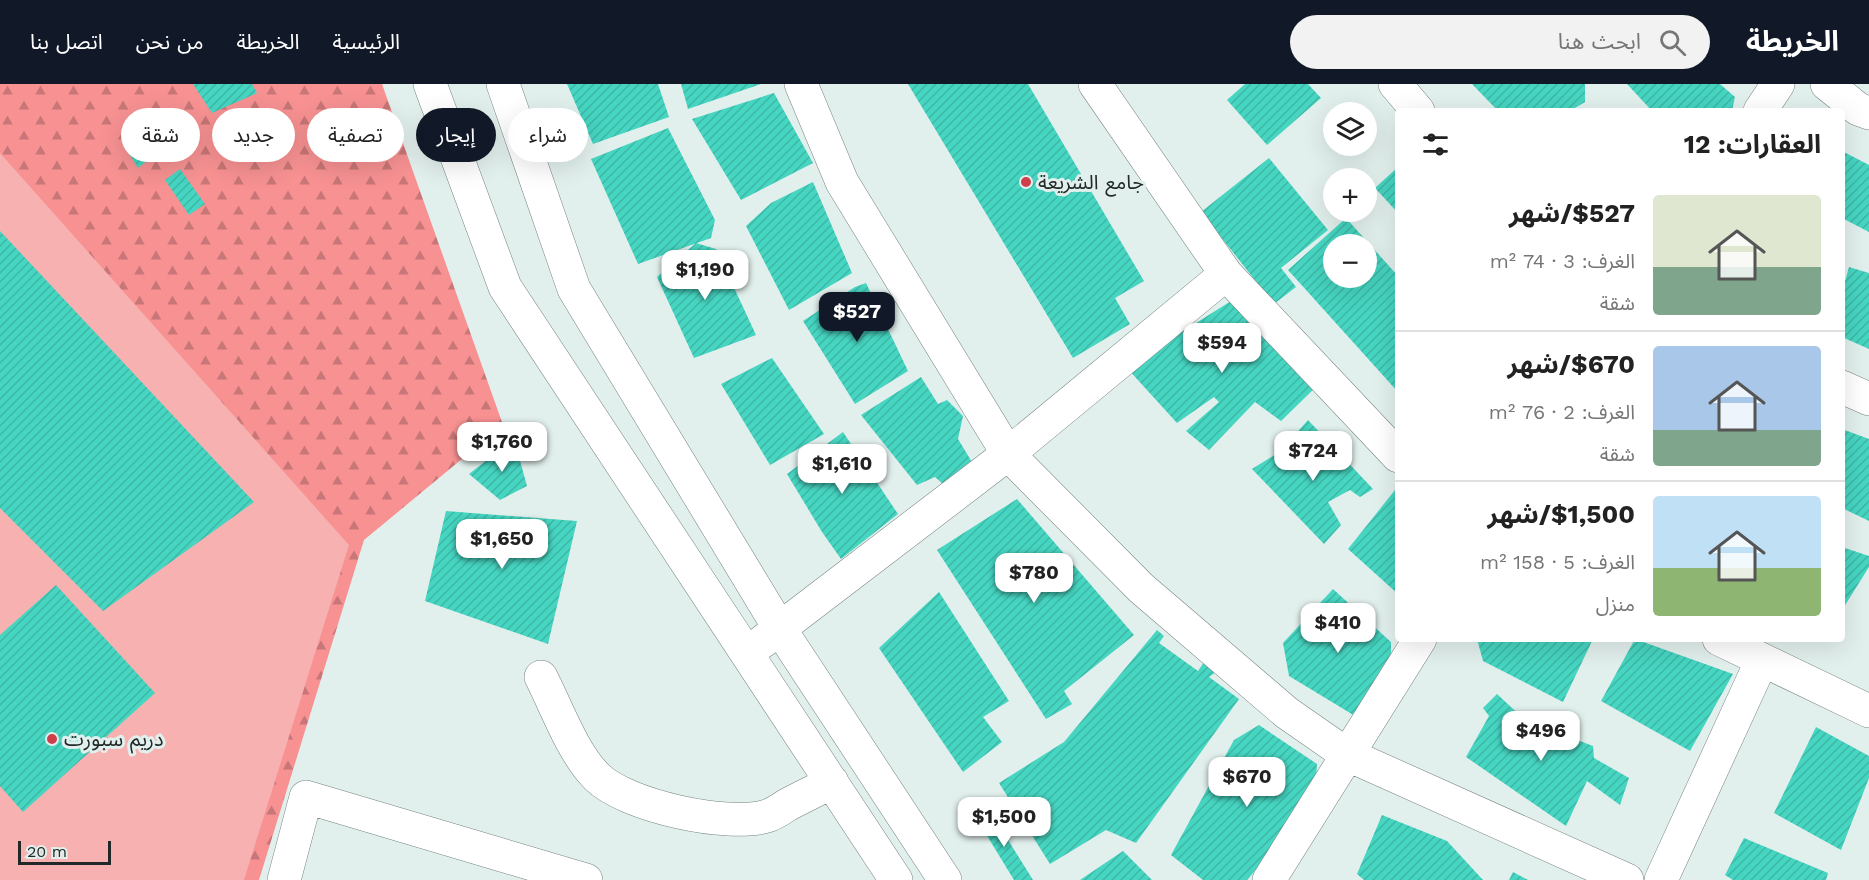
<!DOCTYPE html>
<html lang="ar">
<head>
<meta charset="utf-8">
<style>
	:root { --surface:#fff; --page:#f2f2f2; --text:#222; --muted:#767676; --line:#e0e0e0; --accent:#111827 }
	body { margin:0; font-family:"Work Sans","Noto Sans Arabic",sans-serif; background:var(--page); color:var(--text); direction:rtl; height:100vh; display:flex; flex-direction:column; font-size:22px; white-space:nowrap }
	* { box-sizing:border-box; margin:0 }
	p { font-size:20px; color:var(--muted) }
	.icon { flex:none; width:33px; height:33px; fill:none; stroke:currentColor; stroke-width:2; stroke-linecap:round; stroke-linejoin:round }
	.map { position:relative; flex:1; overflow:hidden; direction:ltr }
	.side { position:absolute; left:1395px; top:24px; width:450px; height:534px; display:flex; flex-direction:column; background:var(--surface); border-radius:6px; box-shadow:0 6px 24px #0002; direction:rtl }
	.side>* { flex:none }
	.banner { position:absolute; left:18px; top:24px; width:570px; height:54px; direction:rtl; display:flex; gap:12px }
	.controls { position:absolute; left:1323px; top:18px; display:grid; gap:12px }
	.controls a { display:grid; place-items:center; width:54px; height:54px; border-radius:50%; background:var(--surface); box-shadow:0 6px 24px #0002; font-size:30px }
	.scale { position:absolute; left:18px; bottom:15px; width:93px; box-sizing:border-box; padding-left:6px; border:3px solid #222827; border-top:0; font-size:16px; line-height:21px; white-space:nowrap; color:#222827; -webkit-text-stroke:4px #e2f0ed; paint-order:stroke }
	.price { position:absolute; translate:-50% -51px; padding:0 14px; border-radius:12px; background:#fff; color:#222; font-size:20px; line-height:39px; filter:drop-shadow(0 2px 3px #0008) }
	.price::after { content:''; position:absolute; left:50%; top:36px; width:18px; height:14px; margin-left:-9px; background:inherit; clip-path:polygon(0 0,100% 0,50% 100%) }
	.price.current { background:var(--accent); color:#fff }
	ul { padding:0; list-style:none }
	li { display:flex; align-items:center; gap:18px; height:150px; padding:0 24px }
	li+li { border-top:2px solid var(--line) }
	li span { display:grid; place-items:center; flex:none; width:168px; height:120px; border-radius:6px; color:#555 }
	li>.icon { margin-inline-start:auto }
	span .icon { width:72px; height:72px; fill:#fffc; stroke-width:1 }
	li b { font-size:26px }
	h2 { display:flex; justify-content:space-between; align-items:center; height:72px; padding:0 24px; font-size:26px }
	.chip { padding:0 21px; border-radius:27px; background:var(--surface); box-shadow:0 6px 24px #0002; font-size:21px; line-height:54px }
	.chip.current { background:var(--accent); color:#fff }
	header { display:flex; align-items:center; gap:36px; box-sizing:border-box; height:84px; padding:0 30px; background:var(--accent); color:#fff }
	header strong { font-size:28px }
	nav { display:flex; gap:33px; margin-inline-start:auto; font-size:21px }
	.search { width:420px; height:54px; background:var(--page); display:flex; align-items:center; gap:15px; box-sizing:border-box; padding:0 21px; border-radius:33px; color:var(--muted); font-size:22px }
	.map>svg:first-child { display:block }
</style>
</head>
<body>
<header>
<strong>الخريطة</strong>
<div class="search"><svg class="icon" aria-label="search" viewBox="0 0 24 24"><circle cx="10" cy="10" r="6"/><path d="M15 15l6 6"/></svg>ابحث هنا</div>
<nav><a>الرئيسية</a><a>الخريطة</a><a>من نحن</a><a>اتصل بنا</a></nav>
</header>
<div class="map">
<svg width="1869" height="796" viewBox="0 0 1869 796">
	<defs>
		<pattern id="forest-firs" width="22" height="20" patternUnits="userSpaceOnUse" patternTransform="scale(1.5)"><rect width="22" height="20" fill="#f79192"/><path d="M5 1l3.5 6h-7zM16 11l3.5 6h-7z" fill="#c87677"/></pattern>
		<pattern id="building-hatch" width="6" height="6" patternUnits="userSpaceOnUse" patternTransform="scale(1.5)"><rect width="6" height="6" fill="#46d5c1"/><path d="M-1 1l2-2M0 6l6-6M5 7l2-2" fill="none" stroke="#3db7a6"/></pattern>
	</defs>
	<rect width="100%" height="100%" fill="#e2f0ed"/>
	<path fill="url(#forest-firs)" d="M 0,0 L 382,0 L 503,341 L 364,456 L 259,796 L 0,796 Z"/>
	<path fill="#f6b1b0" d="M 0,69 L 349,461 L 244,796 L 0,796 Z"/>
	<path fill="url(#building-hatch)" fill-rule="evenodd" d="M 193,0 L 252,0 L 257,9 L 212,29 Z
		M 567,0 L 658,0 L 669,33 L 593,60 Z
		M 681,0 L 761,0 L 688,25 Z
		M 908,0 L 1028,0 L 1144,197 L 1115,214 L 1130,240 L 1073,274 Z
		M 1245,0 L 1308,0 L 1321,14 L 1267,61 L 1227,16 Z
		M 1472,0 L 1585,0 L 1585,18 L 1570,27 L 1498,27 Z
		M 1627,0 L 1720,0 L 1735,13 L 1732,27 L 1652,27 Z
		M 774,9 L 813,79 L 741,116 L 692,35 Z
		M 172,27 L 185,47 L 138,84 L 126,65 Z
		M 668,44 L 715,136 L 711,154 L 638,180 L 591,75 Z
		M 1842,67 L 1869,81 L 1869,148 L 1842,134 Z
		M 1269,74 L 1328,146 L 1281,184 L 1296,203 L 1274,220 L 1201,128 Z
		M 1398,83 L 1398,129 L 1375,104 Z
		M 180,85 L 205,120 L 189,131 L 165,96 Z
		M 813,98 L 852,189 L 789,226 L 746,142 L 771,119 Z
		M 1346,134 L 1398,192 L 1398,308 L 1288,186 ZM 1334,160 L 1366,160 L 1366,194 L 1334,194 Z
		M 0,147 L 254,418 L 103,527 L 0,424 Z
		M 696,159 L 716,165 L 756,251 L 694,274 L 657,193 Z
		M 1849,183 L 1869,189 L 1869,265 L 1842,253 L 1842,208 Z
		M 866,199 L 908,287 L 855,320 L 803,237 L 855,203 Z
		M 1231,217 L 1318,301 L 1281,337 L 1255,318 L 1209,366 L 1186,347 L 1219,318 L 1214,313 L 1177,339 L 1126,283 Z
		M 772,274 L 824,350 L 770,381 L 721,300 Z
		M 921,293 L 938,320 L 947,316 L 963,332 L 958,355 L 978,388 L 952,408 L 935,393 L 917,401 L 861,331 Z
		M 1308,336 L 1373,405 L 1360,413 L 1350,406 L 1328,418 L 1341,441 L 1324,460 L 1252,385 L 1276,370 L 1291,383 L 1309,366 L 1293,353 Z
		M 1842,345 L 1869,355 L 1869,437 L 1842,424 Z
		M 843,348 L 898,430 L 841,475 L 822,448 L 787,390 Z
		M 514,355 L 527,402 L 500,416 L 469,390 Z
		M 1395,406 L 1398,409 L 1398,510 L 1348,465 Z
		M 1017,415 L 1134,551 L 1064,607 L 1072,620 L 1046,635 L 937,466 Z
		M 446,427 L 577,437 L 548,560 L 425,517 Z
		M 1842,463 L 1869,472 L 1869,483 L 1842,526 Z
		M 56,501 L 155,609 L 23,728 L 0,702 L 0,551 Z
		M 1333,505 L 1391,558 L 1391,577 L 1355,632 L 1289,592 L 1283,559 Z
		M 939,508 L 1009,617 L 983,633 L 1002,658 L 963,688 L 879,564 Z
		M 1157,546 L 1164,552 L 1159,559 L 1198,587 L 1204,578 L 1216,588 L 1209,593 L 1239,615 L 1136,759 L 1106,746 L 1050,780 L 999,699 L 1064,658 Z
		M 1477,555 L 1593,555 L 1563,618 L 1483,577 Z
		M 1635,555 L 1733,590 L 1690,667 L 1601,617 Z
		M 1497,610 L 1525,636 L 1593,662 L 1594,674 L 1629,694 L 1620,721 L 1587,697 L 1566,742 L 1466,673 L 1489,632 L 1483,624 Z
		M 1259,641 L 1317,680 L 1315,716 L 1247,796 L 1203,796 L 1171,771 L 1234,656 Z
		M 1816,643 L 1869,672 L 1869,694 L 1841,766 L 1774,729 Z
		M 990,727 L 1033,796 L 1014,796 L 978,737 Z
		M 1382,731 L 1447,757 L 1483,796 L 1364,796 L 1357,790 Z
		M 1744,754 L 1828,789 L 1826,796 L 1733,796 L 1725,791 Z
		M 1123,767 L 1152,796 L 1080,796 Z
		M 1513,788 L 1528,796 L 1509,796 Z"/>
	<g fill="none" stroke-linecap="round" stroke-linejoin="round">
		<g stroke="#768381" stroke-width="34">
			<path id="minor" d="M 430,0 L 505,203 L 896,796
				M 503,0 L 574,205 L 780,545 L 945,796
				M 801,0 L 842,98 L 1008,370 L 1141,504 L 1287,629 L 1346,670 L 1627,796
				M 1095,0 L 1226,190 L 1398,372
				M 1395,0 L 1418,27
				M 1827,0 L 1858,25 L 1869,29
				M 1760,27 L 1778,0
				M 1842,303 L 1869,315
				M 1719,555 L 1869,627
				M 762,558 L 1008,370 L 1226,190
				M 541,593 C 557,624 572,668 597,693 C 626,722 728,744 767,732 C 774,730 781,725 787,721 C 802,713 817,706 832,698
				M 284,796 L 306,713 L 586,796
				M 1269,796 L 1420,555
				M 1661,796 L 1762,576"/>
		</g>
		<use href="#minor" stroke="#fff" stroke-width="33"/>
	</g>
	<g fill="#cf3e4b" stroke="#e2f0ed" stroke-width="2">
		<circle cx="1026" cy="98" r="6"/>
		<circle cx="52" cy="655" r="6"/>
	</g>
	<g text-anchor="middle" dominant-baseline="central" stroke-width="6" stroke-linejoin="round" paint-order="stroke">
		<g font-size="20" fill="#222827" stroke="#e2f0ed" text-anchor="start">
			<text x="1038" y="98">جامع الشريعة</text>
			<text x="64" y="655">دريم سبورت</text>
		</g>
	</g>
</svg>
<div class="controls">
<a><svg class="icon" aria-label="layers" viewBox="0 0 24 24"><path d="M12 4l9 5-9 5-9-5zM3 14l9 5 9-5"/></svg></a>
<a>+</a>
<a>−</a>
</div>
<div class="scale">20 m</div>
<b class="price" style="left:705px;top:217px">$1,190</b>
<b class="price current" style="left:857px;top:259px">$527</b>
<b class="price" style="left:1222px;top:290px">$594</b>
<b class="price" style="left:502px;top:389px">$1,760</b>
<b class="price" style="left:1313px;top:398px">$724</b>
<b class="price" style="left:842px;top:411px">$1,610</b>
<b class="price" style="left:502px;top:486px">$1,650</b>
<b class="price" style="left:1034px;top:520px">$780</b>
<b class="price" style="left:1338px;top:570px">$410</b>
<b class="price" style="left:1541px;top:678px">$496</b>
<b class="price" style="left:1247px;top:724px">$670</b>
<b class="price" style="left:1004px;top:764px">$1,500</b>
<div class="banner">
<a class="chip">شراء</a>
<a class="chip current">إيجار</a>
<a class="chip">تصفية</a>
<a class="chip">جديد</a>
<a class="chip">شقة</a>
</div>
<section class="side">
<h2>العقارات: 12<svg class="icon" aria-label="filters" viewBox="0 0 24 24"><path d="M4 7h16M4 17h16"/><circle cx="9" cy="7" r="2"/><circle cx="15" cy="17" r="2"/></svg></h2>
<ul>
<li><span style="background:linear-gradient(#dfe7d0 60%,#7fa58c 0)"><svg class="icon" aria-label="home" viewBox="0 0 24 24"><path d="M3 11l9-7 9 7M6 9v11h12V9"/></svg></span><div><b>$527/شهر</b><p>الغرف: 3 · 74 m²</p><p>شقة</p></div></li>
<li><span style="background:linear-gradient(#a9c7e8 70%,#7fa58c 0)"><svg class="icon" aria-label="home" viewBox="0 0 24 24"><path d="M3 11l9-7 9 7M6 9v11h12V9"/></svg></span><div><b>$670/شهر</b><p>الغرف: 2 · 76 m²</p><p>شقة</p></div></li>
<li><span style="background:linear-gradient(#bfe0f5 60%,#8fb573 0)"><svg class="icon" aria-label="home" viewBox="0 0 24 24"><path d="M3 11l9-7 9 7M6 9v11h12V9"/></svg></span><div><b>$1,500/شهر</b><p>الغرف: 5 · 158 m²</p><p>منزل</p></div></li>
</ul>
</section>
</div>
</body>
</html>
